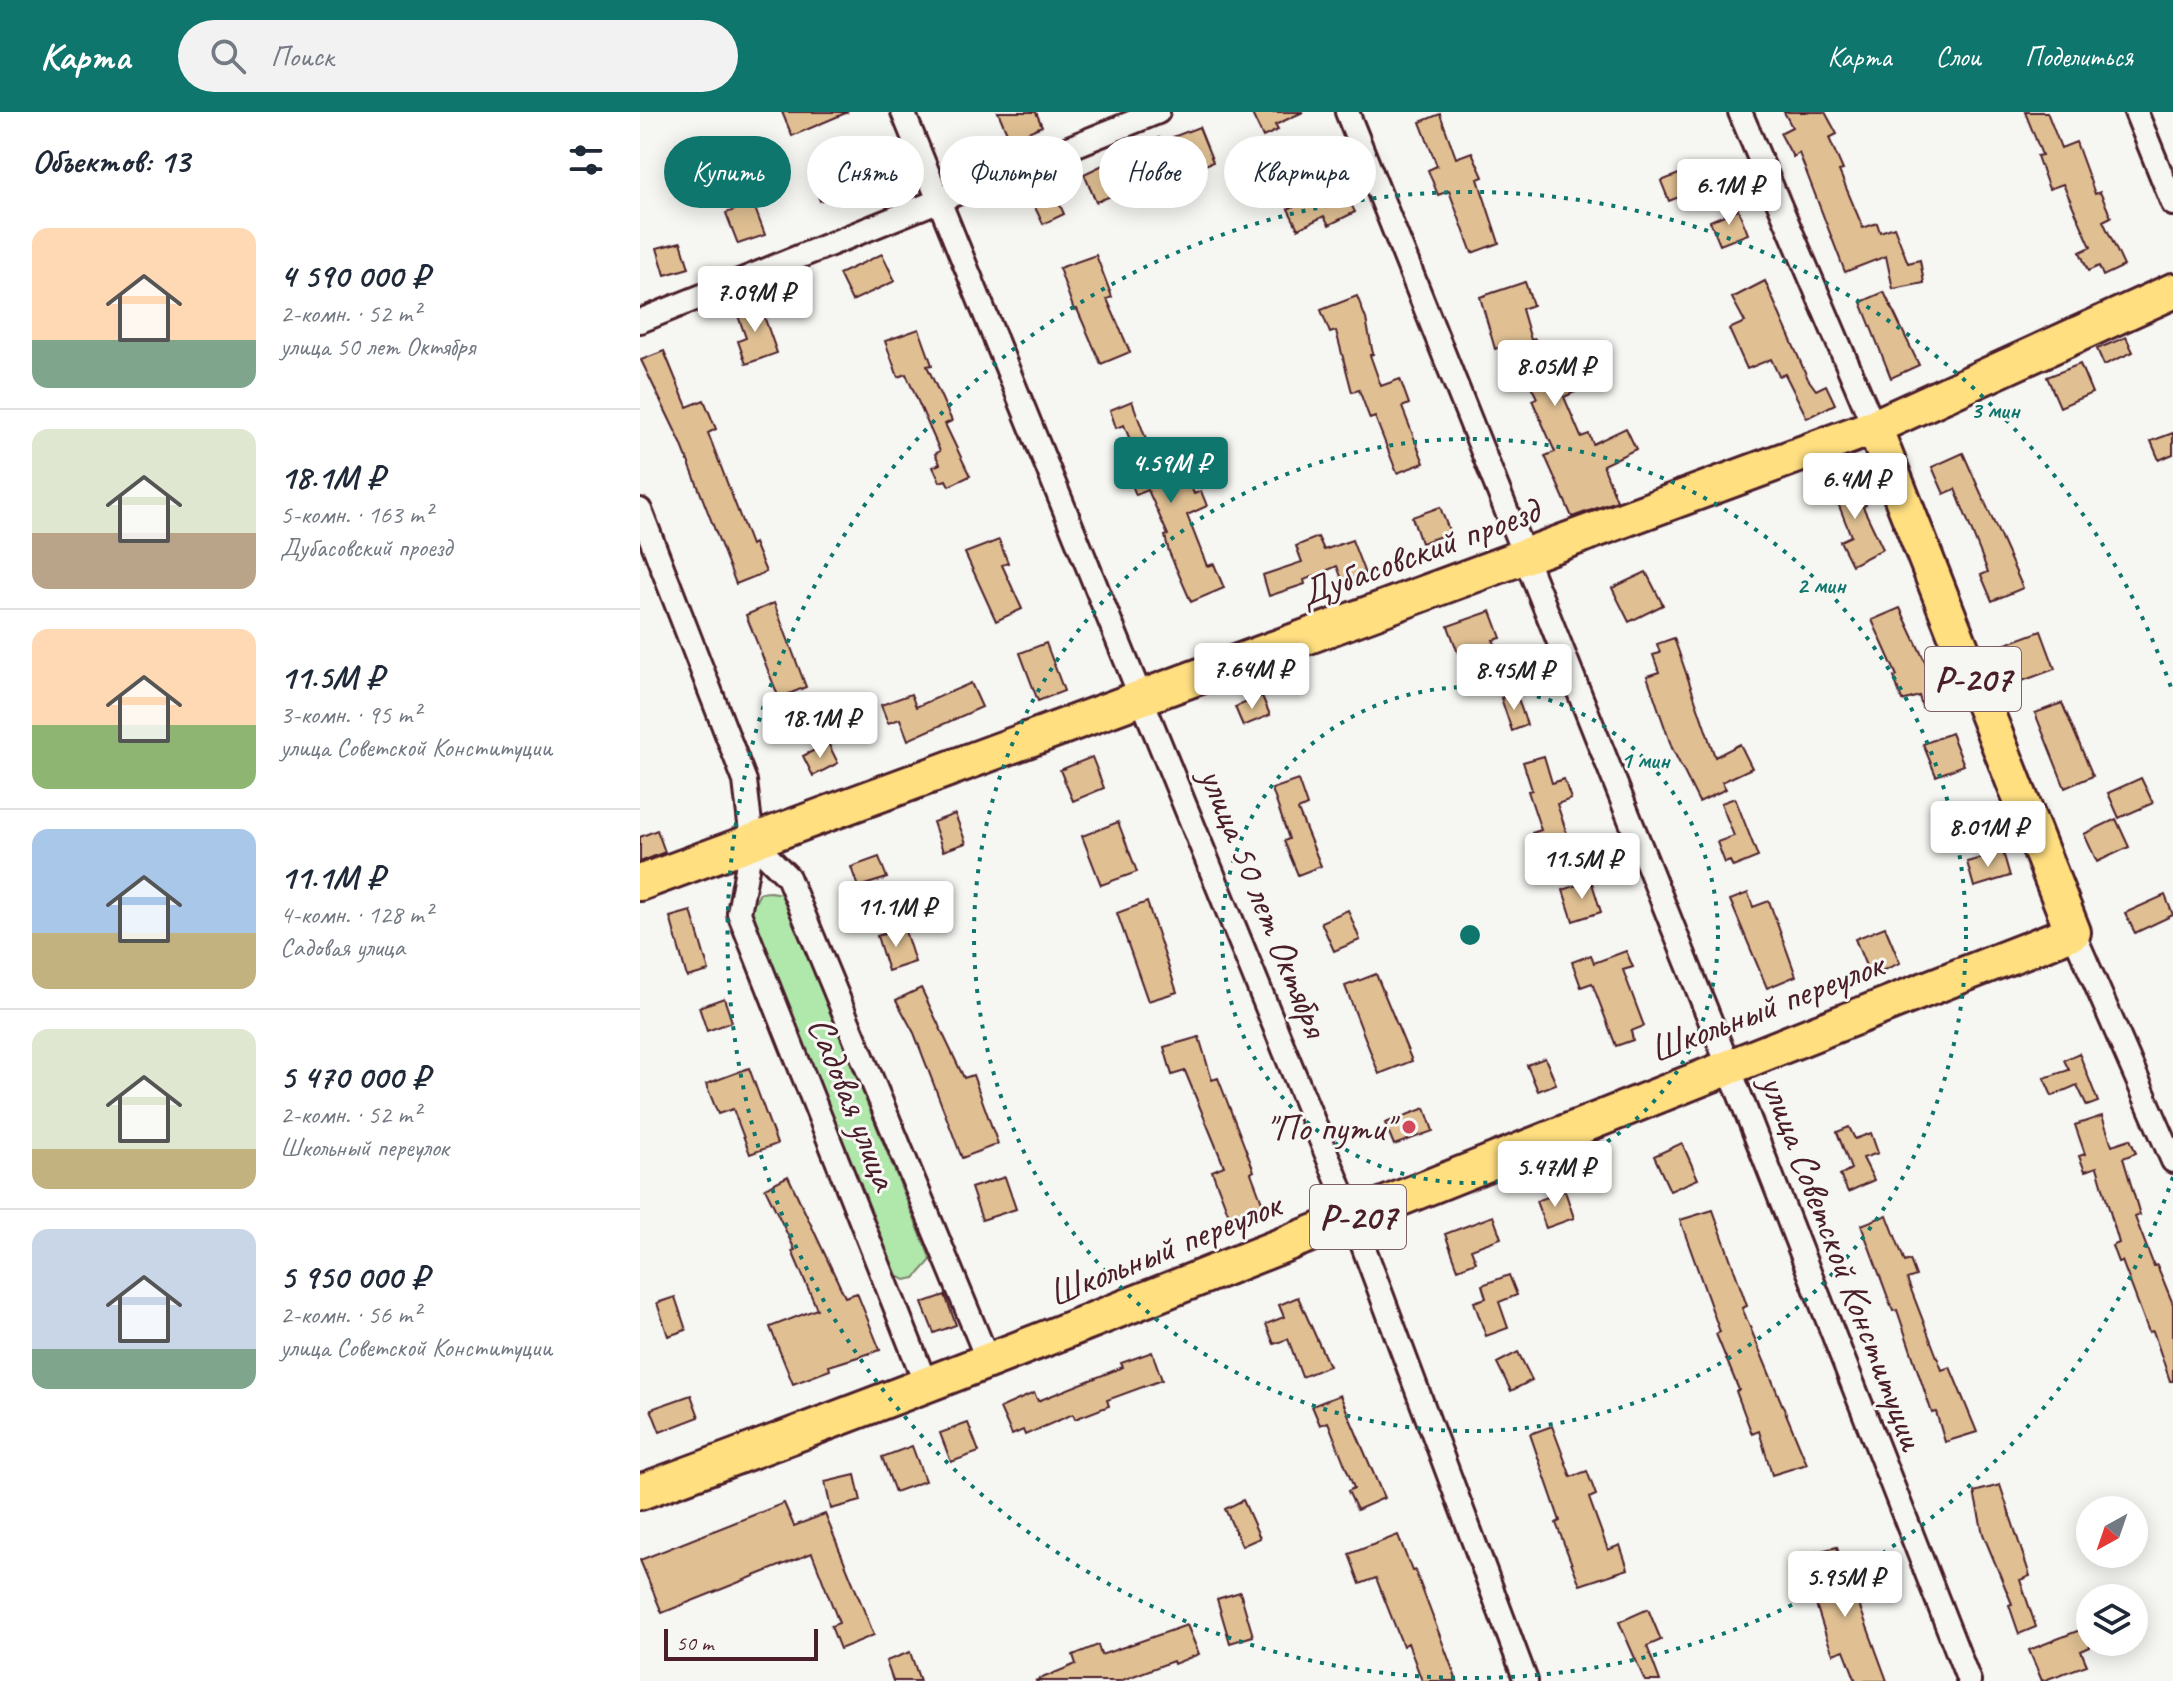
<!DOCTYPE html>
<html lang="ru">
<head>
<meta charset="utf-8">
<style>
	:root { --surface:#fff; --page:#f2f2f3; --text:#1f2937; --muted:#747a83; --line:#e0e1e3; --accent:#0f766e }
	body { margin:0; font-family:Caveat,sans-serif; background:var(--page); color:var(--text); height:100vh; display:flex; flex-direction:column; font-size:30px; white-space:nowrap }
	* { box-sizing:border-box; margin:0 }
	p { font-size:26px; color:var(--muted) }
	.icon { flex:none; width:44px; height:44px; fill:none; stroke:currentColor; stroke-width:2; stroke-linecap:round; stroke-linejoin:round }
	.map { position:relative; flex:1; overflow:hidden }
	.panel { display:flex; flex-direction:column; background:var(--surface); width:640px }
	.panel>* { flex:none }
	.banner { position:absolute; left:24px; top:24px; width:760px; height:72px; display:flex; gap:16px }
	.needle { width:52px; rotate:220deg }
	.controls { position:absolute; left:1436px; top:1384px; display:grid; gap:16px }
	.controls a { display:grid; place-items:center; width:72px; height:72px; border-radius:50%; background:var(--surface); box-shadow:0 4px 20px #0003; font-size:40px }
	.scale { position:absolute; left:24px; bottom:20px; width:154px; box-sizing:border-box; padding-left:8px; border:4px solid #4a1f2b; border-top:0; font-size:22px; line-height:28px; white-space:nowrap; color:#4a1f2b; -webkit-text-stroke:6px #f6f6f2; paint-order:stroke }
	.price { position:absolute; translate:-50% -68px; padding:0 18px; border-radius:8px; background:#fff; color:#222; font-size:26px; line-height:52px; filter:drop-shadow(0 2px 4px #0008) }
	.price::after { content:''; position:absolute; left:50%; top:48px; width:24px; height:18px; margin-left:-12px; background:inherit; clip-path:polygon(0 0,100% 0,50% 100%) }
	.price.active { background:var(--accent); color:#fff }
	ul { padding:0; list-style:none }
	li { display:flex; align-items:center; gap:24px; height:200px; padding:0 32px }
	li+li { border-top:2px solid var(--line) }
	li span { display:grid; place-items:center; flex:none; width:224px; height:160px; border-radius:16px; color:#555 }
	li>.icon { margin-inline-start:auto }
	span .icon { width:96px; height:96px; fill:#fffc; stroke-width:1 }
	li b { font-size:34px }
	h2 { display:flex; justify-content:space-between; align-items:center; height:96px; padding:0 32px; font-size:34px }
	.chip { padding:0 28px; border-radius:36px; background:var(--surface); box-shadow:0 4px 20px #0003; font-size:28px; line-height:72px }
	.chip.active { background:var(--accent); color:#fff }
	header { display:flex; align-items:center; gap:48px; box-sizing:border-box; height:112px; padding:0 40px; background:var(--accent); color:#fff }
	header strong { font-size:38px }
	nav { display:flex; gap:44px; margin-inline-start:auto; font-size:28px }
	.search { width:560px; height:72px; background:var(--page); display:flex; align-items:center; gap:20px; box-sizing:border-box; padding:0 28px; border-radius:44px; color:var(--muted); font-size:30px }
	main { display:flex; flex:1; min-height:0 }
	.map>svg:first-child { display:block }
</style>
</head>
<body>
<header>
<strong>Карта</strong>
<div class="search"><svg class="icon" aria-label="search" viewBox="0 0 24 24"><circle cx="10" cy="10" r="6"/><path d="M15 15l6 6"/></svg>Поиск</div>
<nav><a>Карта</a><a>Слои</a><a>Поделиться</a></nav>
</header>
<main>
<section class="panel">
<h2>Объектов: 13<svg class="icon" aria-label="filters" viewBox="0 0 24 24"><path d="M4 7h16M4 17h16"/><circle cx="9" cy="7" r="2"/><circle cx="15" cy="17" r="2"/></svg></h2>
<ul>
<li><span style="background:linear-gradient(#ffd9b3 70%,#7fa58c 0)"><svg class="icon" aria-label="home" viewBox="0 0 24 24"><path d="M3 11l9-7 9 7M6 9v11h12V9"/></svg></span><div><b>4 590 000 ₽</b><p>2-комн. · 52 m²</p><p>улица 50 лет Октября</p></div></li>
<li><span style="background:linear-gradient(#dfe7d0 65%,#b9a48a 0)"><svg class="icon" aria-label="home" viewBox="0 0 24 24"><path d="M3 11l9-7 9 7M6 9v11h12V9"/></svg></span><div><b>18.1M ₽</b><p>5-комн. · 163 m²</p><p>Дубасовский проезд</p></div></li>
<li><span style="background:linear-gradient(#ffd9b3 60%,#8fb573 0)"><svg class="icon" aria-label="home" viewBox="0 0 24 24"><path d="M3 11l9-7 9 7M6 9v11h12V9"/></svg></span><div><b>11.5M ₽</b><p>3-комн. · 95 m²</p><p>улица Советской Конституции</p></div></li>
<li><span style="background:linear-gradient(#a9c7e8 65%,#c2b280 0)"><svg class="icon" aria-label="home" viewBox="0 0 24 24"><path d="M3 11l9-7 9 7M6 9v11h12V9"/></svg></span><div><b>11.1M ₽</b><p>4-комн. · 128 m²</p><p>Садовая улица</p></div></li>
<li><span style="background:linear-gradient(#dfe7d0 75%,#c2b280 0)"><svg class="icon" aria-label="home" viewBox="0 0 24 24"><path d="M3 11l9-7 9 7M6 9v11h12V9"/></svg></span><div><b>5 470 000 ₽</b><p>2-комн. · 52 m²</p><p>Школьный переулок</p></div></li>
<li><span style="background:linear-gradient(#c9d6e8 75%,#7fa58c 0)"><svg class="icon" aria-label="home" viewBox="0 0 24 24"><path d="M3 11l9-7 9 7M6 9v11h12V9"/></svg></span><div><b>5 950 000 ₽</b><p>2-комн. · 56 m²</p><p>улица Советской Конституции</p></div></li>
</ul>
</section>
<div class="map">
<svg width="1533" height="1569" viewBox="0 0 1533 1569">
	<rect width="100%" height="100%" fill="#f6f6f2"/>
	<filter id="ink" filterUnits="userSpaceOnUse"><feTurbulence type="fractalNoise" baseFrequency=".0125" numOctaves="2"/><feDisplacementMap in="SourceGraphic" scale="16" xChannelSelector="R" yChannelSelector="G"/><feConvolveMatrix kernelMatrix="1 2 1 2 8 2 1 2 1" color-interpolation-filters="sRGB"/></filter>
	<g filter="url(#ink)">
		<path fill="#b0e8ab" stroke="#7d846b" stroke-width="2" d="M 130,780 L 142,782 L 291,1148 L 275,1166 L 265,1168 L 253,1162 L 109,802 L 120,781 Z"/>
		<path fill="#e0c093" stroke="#4a1f2b" stroke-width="2" d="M 142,0 L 208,0 L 152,24 Z
			M 358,0 L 396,0 L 402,14 L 370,28 Z
			M 611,0 L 663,0 L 635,13 L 638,18 L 623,25 Z
			M 1144,0 L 1185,0 L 1197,22 L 1189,26 L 1203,58 L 1199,59 L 1223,116 L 1237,111 L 1240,120 L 1254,115 L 1268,151 L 1280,148 L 1284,171 L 1253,177 L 1246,144 L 1205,160 L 1159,41 L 1153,45 L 1140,21 L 1152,15 Z
			M 1385,0 L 1407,0 L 1421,36 L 1436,30 L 1455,82 L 1460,80 L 1471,105 L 1463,109 L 1484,154 L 1463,164 L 1459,154 L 1448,159 L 1440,140 L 1451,135 L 1423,72 L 1409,77 L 1397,44 L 1402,43 Z
			M 800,2 L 816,46 L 832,40 L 843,65 L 838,67 L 859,131 L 832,141 L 809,79 L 798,83 L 788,58 L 797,54 L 780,10 Z
			M 559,15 L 573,50 L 552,58 L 549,53 L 456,90 L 444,62 L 519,26 L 520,30 Z
			M 214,47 L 227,80 L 198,91 L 195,83 L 180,89 L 170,64 Z
			M 1049,58 L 1057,78 L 1029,89 L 1021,69 Z
			M 412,75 L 424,102 L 403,112 L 390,85 Z
			M 685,79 L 690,88 L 705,80 L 715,100 L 689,113 L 684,104 L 658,117 L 648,97 Z
			M 113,91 L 125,123 L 98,132 L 86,101 Z
			M 1098,97 L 1108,122 L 1080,133 L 1070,109 Z
			M 41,130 L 49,156 L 25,163 L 17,136 Z
			M 242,142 L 255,169 L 212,189 L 199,162 Z
			M 456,143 L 472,185 L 467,187 L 490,240 L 461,252 L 437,197 L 434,198 L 419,156 Z
			M 1125,169 L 1168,267 L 1176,278 L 1186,273 L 1195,292 L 1167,306 L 1145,262 L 1139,264 L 1131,247 L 1107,257 L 1089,217 L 1105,210 L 1092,186 Z
			M 885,170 L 893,193 L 882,197 L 891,228 L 895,227 L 912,268 L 918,265 L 920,270 L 930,265 L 937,279 L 924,285 L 941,325 L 949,322 L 953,332 L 986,316 L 996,337 L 963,353 L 977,389 L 932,405 L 905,344 L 915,340 L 892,288 L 897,286 L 882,256 L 872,260 L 861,235 L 855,237 L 840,185 Z
			M 1244,180 L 1279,253 L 1251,266 L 1221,190 Z
			M 717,184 L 726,207 L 733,242 L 730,243 L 741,274 L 760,267 L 769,292 L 762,295 L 784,351 L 757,361 L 735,305 L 730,307 L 719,278 L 712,280 L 696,219 L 690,221 L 681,198 Z
			M 119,190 L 137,241 L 106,252 L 98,229 L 106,226 L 96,198 Z
			M 279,217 L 292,253 L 287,254 L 312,309 L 305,312 L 330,364 L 309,374 L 306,368 L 300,370 L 293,355 L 300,352 L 295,342 L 300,339 L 266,262 L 258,265 L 245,229 Z
			M 1486,225 L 1493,240 L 1464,253 L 1457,237 Z
			M 24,239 L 47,295 L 64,288 L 76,317 L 68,321 L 111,433 L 114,431 L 126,460 L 96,472 L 41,331 L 1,248 Z
			M 1440,252 L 1452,281 L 1420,295 L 1407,265 Z
			M 492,289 L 507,330 L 514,328 L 519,340 L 534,334 L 554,382 L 561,379 L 567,394 L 547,403 L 567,454 L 574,452 L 584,476 L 551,490 L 529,440 L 525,424 L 528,423 L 508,378 L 496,383 L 490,368 L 504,362 L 484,313 L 476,316 L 470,298 Z
			M 1533,321 L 1533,342 L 1519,348 L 1511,329 Z
			M 1323,341 L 1383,476 L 1352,489 L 1341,463 L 1348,460 L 1315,377 L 1304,382 L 1292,355 Z
			M 1213,362 L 1226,393 L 1223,395 L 1243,437 L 1212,453 L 1200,429 L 1211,424 L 1190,371 Z
			M 800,395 L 810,421 L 781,431 L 772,405 Z
			M 678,425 L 684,438 L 712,428 L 725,462 L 703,470 L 697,454 L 664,468 L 665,472 L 629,484 L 623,463 L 662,450 L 656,434 Z
			M 359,428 L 368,451 L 362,453 L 382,497 L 356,509 L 325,441 Z
			M 1006,460 L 1023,493 L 989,510 L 972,476 Z
			M 134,491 L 166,575 L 139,586 L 106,503 Z
			M 1260,496 L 1287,554 L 1292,552 L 1304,588 L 1282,595 L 1279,584 L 1262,589 L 1254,565 L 1257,564 L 1232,508 Z
			M 851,499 L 861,526 L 853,528 L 866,553 L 836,568 L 822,540 L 818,541 L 808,514 Z
			M 1401,519 L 1415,557 L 1374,572 L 1360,534 Z
			M 1034,526 L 1075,645 L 1100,632 L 1112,656 L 1082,670 L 1086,677 L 1059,690 L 1032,636 L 1007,564 L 1019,560 L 1013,543 L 1020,541 L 1017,532 Z
			M 406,531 L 424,579 L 398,589 L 380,541 Z
			M 331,571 L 342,595 L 268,628 L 260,607 L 248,611 L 241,593 L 271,582 L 276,595 Z
			M 876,581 L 887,613 L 872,619 L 861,586 Z
			M 622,584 L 630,603 L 603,614 L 595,595 Z
			M 1422,591 L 1453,664 L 1425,676 L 1395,601 Z
			M 1311,621 L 1324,653 L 1296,664 L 1283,632 Z
			M 188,631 L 198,651 L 173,664 L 163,644 Z
			M 904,644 L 912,671 L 924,667 L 931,687 L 917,692 L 931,733 L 899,743 L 892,721 L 901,718 L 888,679 L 892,678 L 883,650 Z
			M 452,645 L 464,676 L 433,689 L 420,658 Z
			M 1501,666 L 1513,691 L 1479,706 L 1468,681 Z
			M 658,668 L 667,694 L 658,698 L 681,754 L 658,763 L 644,729 L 649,727 L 632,677 Z
			M 1095,686 L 1118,745 L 1093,755 L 1090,749 L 1085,751 L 1077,730 L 1094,724 L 1081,691 Z
			M 315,702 L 326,731 L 303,739 L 293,710 Z
			M 1476,707 L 1489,735 L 1457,750 L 1444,722 Z
			M 478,710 L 497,760 L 461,773 L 442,724 Z
			M 17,718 L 25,740 L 0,750 L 0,725 Z
			M 1363,740 L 1370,764 L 1334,775 L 1327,750 Z
			M 239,745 L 247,766 L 218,775 L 211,755 Z
			M 951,768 L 961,800 L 933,809 L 923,778 Z
			M 1108,781 L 1113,795 L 1129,789 L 1156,864 L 1127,876 L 1090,788 Z
			M 1525,783 L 1533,803 L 1495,821 L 1485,801 Z
			M 507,790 L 537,880 L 508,889 L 477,801 Z
			M 708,798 L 720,828 L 694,839 L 681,810 Z
			M 51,799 L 69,859 L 47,865 L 30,805 Z
			M 1245,815 L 1260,851 L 1230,864 L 1215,827 Z
			M 264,816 L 275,850 L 248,859 L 237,824 Z
			M 986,839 L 993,855 L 983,858 L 1004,914 L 991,919 L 993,928 L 976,934 L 952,871 L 941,875 L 932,850 L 951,843 L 954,851 Z
			M 736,862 L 772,949 L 739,962 L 705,874 Z
			M 281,876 L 324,966 L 333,963 L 358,1032 L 322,1046 L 274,921 L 256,888 Z
			M 84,886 L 92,910 L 67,919 L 59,895 Z
			M 559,925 L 572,968 L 578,966 L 614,1059 L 611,1061 L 625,1098 L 592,1111 L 572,1059 L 584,1054 L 545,959 L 532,963 L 524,935 Z
			M 1439,941 L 1458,990 L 1447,994 L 1437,973 L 1412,984 L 1404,966 L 1429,958 L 1424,948 Z
			M 905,946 L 916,972 L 898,979 L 887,953 Z
			M 109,956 L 137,1032 L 110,1042 L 93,997 L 78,1002 L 66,972 Z
			M 785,996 L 793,1019 L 754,1033 L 745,1011 Z
			M 1462,1004 L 1472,1033 L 1490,1027 L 1496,1041 L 1483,1046 L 1500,1103 L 1495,1105 L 1514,1154 L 1517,1153 L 1533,1192 L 1533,1269 L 1530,1269 L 1513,1219 L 1509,1220 L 1482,1149 L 1478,1150 L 1472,1134 L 1479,1131 L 1457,1055 L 1445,1059 L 1439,1044 L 1445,1042 L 1435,1013 Z
			M 1209,1015 L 1215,1027 L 1231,1021 L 1238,1041 L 1223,1046 L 1234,1068 L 1208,1080 L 1200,1063 L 1211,1057 L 1197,1020 Z
			M 1042,1031 L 1058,1067 L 1030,1079 L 1014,1044 Z
			M 148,1064 L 205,1185 L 217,1181 L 240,1238 L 189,1254 L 190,1258 L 153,1272 L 130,1215 L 177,1197 L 152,1139 L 155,1138 L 125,1076 Z
			M 365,1065 L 376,1097 L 342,1108 L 331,1076 Z
			M 925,1079 L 934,1106 L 906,1116 L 896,1089 Z
			M 1073,1098 L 1107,1194 L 1102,1196 L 1167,1352 L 1132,1363 L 1119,1319 L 1112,1322 L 1096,1279 L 1099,1278 L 1076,1222 L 1080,1220 L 1040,1108 Z
			M 1247,1103 L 1265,1150 L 1270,1148 L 1276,1164 L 1267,1167 L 1302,1258 L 1310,1255 L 1337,1320 L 1305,1330 L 1296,1300 L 1292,1301 L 1257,1198 L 1253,1199 L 1221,1113 Z
			M 853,1104 L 861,1126 L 831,1137 L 836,1150 L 818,1157 L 805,1122 Z
			M 869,1163 L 877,1183 L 859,1190 L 868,1216 L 846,1224 L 834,1190 L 846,1186 L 842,1173 Z
			M 305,1183 L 316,1213 L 294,1221 L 282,1191 Z
			M 35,1185 L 46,1218 L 28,1224 L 17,1191 Z
			M 658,1185 L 689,1254 L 662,1265 L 648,1227 L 634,1232 L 626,1212 L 644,1205 L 639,1193 Z
			M 512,1240 L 522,1268 L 467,1288 L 469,1294 L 435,1307 L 433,1302 L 385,1323 L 383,1318 L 372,1323 L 360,1296 L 394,1281 L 398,1289 L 483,1255 L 481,1251 Z
			M 878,1240 L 892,1268 L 871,1279 L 857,1251 Z
			M 51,1283 L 59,1305 L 20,1320 L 11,1297 Z
			M 700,1283 L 744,1386 L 717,1398 L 708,1379 L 714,1376 L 688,1310 L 680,1313 L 672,1294 Z
			M 328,1311 L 339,1340 L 311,1350 L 300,1321 Z
			M 912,1314 L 931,1365 L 947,1359 L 956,1383 L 949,1386 L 968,1438 L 980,1433 L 988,1457 L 940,1473 L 916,1411 L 920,1409 L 890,1322 Z
			M 272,1334 L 285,1369 L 255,1380 L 242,1345 Z
			M 215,1363 L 221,1389 L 191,1397 L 185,1370 Z
			M 1360,1373 L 1390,1464 L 1380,1468 L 1396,1515 L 1379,1522 L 1369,1493 L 1372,1492 L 1343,1422 L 1334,1380 Z
			M 603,1388 L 620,1426 L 602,1434 L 585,1397 Z
			M 144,1391 L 154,1414 L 185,1402 L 234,1523 L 200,1537 L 191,1514 L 199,1511 L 172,1441 L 22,1501 L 0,1448 Z
			M 758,1423 L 772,1459 L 775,1458 L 817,1569 L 782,1569 L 768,1531 L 763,1534 L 736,1466 L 720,1472 L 709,1442 Z
			M 1197,1435 L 1209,1481 L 1214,1479 L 1247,1569 L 1216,1569 L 1204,1538 L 1193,1542 L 1186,1524 L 1176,1492 L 1184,1489 L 1172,1441 Z
			M 600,1480 L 613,1524 L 590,1531 L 577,1487 Z
			M 1008,1497 L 1021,1528 L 1007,1534 L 1020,1569 L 1005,1569 L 979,1510 Z
			M 547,1513 L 559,1542 L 534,1552 L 533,1549 L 480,1569 L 395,1569 L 436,1552 L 433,1543 L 458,1533 L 461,1543 Z
			M 1450,1514 L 1450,1535 L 1441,1539 L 1447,1553 L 1402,1569 L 1389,1538 Z
			M 270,1540 L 280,1569 L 253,1569 L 246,1549 Z"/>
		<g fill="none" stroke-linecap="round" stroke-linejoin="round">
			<g stroke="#4a1f2b" stroke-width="28">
				<path id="street" d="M 263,0 L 713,1107 L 886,1569
					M 707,0 L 1088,953 L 1329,1569
					M 1100,0 L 1234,315
					M 1496,0 L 1533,92
					M 0,209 L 518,0
					M 0,398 L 105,669 L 112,729 L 148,765 L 349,1251
					M 112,729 L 99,801 L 287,1275
					M 1433,820 L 1533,1049"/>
			</g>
			<g stroke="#4a1f2b" stroke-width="40">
				<path id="primary" d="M 0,771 L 1234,315 L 1533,179
					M 0,1380 C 482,1204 954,1005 1433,820 L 1234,315"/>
			</g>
			<use href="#street" stroke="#f6f6f2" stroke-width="22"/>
			<use href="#primary" stroke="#ffdf80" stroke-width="34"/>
		</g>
	</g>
	<g fill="none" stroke="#0f766e" stroke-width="4" stroke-dasharray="4 8">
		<circle cx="830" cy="823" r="248"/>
		<circle cx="830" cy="823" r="496"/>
		<path d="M1533 1065A743 743 0 1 1 1533 581"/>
	</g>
	<circle fill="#d1495b" stroke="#f6f6f2" stroke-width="3" cx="769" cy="1015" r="8"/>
	<g text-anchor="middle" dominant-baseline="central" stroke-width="6" stroke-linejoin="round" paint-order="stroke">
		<g fill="#f6f6f2" stroke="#7e6067" stroke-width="2">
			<rect x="1285" y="535" width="96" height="64" rx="6"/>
			<rect x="670" y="1073" width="96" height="64" rx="6"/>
		</g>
		<g font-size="36" font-weight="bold" fill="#4a1f2b">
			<text x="1333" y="567">Р-207</text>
			<text x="718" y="1105">Р-207</text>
		</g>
		<g font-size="38" fill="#4a1f2b" stroke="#f6f6f2">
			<text transform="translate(779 440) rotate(-20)">Дубасовский проезд</text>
			<text transform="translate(624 790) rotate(68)">улица 50 лет Октября</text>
			<text transform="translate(1126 895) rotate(-21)">Школьный переулок</text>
			<text transform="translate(213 991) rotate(68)">Садовая улица</text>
			<text transform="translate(524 1137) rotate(-22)">Школьный переулок</text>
			<text transform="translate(1203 1150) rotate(69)">улица Советской Конституции</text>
		</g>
		<g font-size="38" fill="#4a1f2b" stroke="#f6f6f2" text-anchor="end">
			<text x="753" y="1015">"По пути"</text>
		</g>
	</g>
	<circle cx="830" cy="823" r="12" fill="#0f766e" stroke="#f6f6f2" stroke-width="4"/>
	<g font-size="24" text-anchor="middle" font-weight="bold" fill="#0f766e" stroke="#f6f6f2" stroke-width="6" stroke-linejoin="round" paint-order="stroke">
		<text x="1355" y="306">3 мин</text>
		<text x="1181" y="481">2 мин</text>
		<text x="1005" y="656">1 мин</text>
	</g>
</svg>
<div class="controls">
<a><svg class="needle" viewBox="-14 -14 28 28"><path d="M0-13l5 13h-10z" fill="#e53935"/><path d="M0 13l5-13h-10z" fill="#747a83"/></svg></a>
<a><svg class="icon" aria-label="layers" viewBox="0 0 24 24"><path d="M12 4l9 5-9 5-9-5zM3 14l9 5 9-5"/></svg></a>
</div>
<div class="scale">50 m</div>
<b class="price" style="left:1089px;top:115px">6.1M ₽</b>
<b class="price" style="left:115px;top:222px">7.09M ₽</b>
<b class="price" style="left:915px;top:296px">8.05M ₽</b>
<b class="price active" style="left:531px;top:393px">4.59M ₽</b>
<b class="price" style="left:1215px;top:409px">6.4M ₽</b>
<b class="price" style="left:612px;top:599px">7.64M ₽</b>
<b class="price" style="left:874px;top:600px">8.45M ₽</b>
<b class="price" style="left:180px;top:648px">18.1M ₽</b>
<b class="price" style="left:1348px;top:757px">8.01M ₽</b>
<b class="price" style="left:942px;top:789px">11.5M ₽</b>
<b class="price" style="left:256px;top:837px">11.1M ₽</b>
<b class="price" style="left:915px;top:1097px">5.47M ₽</b>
<b class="price" style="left:1205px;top:1507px">5.95M ₽</b>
<div class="banner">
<a class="chip active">Купить</a>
<a class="chip">Снять</a>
<a class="chip">Фильтры</a>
<a class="chip">Новое</a>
<a class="chip">Квартира</a>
</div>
</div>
</main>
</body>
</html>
